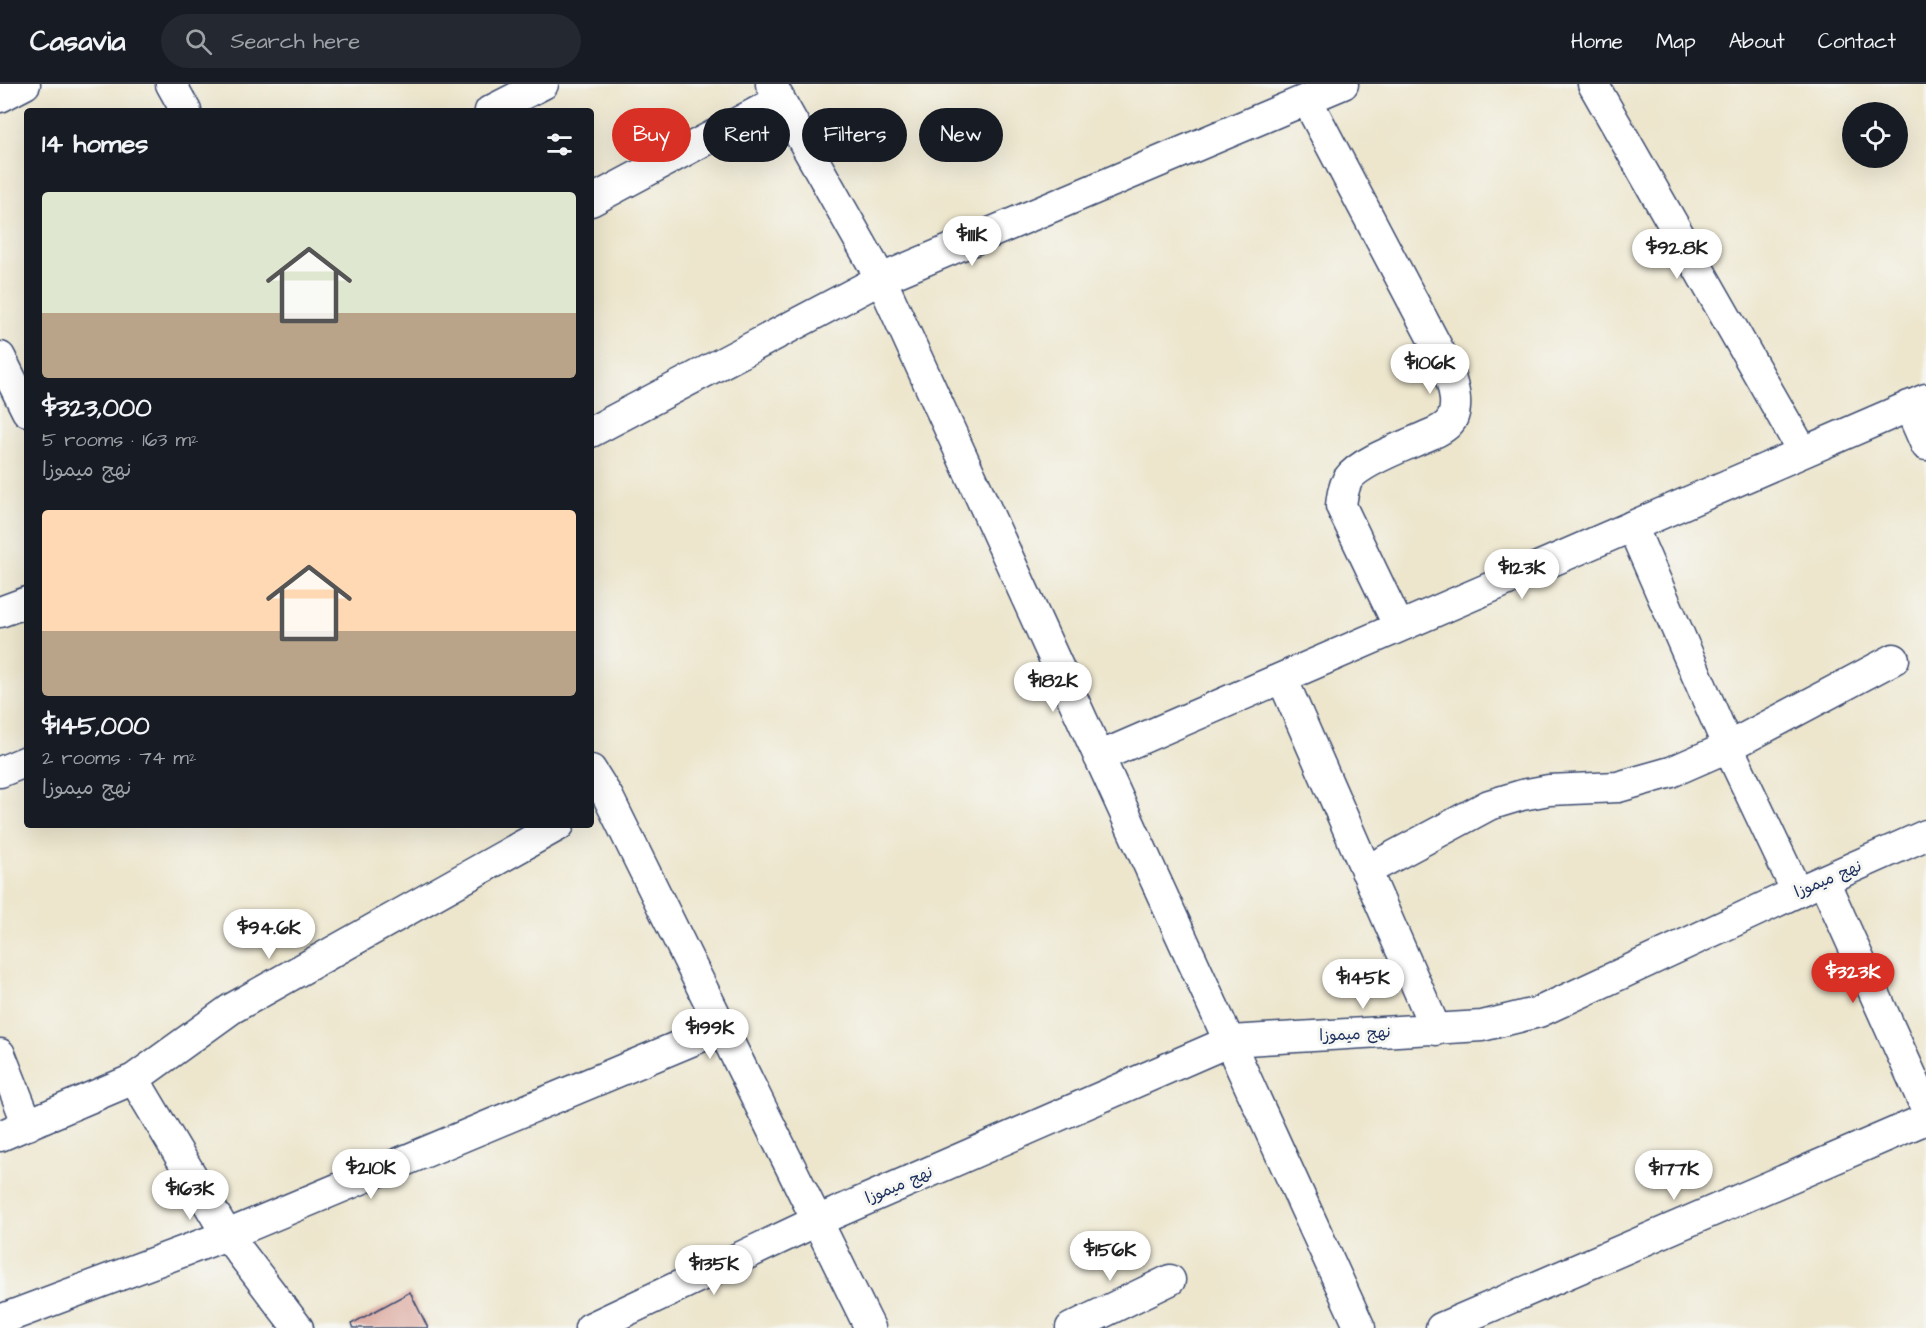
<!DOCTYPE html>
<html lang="en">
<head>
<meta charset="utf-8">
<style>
	:root { --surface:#171b24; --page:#242831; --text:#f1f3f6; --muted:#9ea1a6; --line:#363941; --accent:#d93025 }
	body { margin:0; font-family:"Architects Daughter","Playpen Sans Arabic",sans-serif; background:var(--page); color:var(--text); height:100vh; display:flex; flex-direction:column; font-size:22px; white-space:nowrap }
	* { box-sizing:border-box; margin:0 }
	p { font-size:20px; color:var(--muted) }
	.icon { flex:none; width:33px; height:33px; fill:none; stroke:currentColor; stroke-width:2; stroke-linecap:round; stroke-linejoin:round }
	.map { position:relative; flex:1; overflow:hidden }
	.side { position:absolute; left:24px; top:24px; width:570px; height:720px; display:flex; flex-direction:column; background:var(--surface); border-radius:6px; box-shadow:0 6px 24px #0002 }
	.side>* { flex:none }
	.guide { position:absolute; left:612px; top:24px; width:570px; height:54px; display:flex; gap:12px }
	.fabs { position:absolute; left:1842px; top:18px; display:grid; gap:12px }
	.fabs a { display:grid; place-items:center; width:66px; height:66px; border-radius:50%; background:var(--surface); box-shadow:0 6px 24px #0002; font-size:30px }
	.price { position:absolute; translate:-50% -51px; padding:0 14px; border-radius:21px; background:#fff; color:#222; font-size:20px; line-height:39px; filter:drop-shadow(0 2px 3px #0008) }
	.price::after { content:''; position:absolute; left:50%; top:36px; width:18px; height:14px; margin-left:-9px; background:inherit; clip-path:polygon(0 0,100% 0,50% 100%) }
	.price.on { background:var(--accent); color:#fff }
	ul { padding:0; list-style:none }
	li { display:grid; align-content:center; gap:12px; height:318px; padding:0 18px }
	li span { display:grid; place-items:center; height:186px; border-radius:6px; color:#555 }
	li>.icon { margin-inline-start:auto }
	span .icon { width:108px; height:108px; fill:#fffc; stroke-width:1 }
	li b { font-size:26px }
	h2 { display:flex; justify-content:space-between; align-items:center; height:72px; padding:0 18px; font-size:26px }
	.pill { padding:0 21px; border-radius:27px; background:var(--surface); box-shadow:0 6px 24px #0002; font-size:21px; line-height:54px }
	.pill.on { background:var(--accent); color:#fff }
	header { display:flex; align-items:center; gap:36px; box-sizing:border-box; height:84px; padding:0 30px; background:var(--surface); border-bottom:2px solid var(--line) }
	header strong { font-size:28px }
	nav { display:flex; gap:33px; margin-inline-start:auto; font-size:21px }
	.search { width:420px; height:54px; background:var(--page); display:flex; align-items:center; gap:15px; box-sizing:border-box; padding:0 21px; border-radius:33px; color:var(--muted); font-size:22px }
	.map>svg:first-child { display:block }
</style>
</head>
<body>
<header>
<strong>Casavia</strong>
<div class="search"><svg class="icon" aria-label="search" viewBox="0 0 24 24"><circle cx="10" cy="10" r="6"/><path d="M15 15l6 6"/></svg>Search here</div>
<nav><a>Home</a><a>Map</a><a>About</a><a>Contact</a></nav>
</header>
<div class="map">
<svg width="1926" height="1244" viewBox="0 0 1926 1244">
	<rect width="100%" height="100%" fill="#f6f6f2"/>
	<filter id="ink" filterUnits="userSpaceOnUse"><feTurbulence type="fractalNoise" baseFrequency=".0167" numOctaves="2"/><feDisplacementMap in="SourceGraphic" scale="12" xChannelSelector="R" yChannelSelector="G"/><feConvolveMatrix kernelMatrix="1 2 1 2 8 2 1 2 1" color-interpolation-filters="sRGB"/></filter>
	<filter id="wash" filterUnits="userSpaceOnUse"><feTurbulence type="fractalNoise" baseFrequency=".008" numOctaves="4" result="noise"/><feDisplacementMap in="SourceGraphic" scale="24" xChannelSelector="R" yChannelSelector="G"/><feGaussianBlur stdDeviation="1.35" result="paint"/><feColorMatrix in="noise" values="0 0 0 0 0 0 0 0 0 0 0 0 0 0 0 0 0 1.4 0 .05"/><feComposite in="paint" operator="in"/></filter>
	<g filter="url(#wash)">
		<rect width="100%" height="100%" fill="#ede6cd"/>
		<g id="blocks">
			<path fill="#dba99f" d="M 410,1208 L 428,1244 L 353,1244 L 351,1240 Z"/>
		</g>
	</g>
	<g filter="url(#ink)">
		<use href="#blocks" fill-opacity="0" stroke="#3a4a6f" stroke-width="1.5"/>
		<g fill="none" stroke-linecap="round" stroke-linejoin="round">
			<g stroke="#3a4a6f" stroke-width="33">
				<path id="street" d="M 171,0 L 186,27
					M 771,0 L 881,195 L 1360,1244
					M 1593,0 L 1803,368
					M 0,13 L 25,0
					M 1307,16 L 1446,280 C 1451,297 1460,318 1452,335 C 1447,343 1437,348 1429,351 C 1408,361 1360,377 1348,395 C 1343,404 1342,413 1341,422 L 1399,543
					M 490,27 L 543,0
					M 591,117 L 780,16
					M 0,273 L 27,327
					M 1909,322 L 1926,361
					M 591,348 L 881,195 L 1343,0
					M 1632,442 L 1728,663 L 1797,808
					M 0,528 L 27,518
					M 1282,594 L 1436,946
					M 1099,673 L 1926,315
					M 591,686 L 608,713 L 870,1244
					M 0,688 L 27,677
					M 1366,787 L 1489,721 L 1522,711 L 1549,706 L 1618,703 L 1671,688 L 1728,663 L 1894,575
					M 1824,797 L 1926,1024
					M 0,970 L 28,1041
					M 134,995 L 227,1151 L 298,1244
					M 0,1052 L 134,995 L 231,925 L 559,741
					M 0,1236 L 227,1151 L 722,944
					M 590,1244 L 817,1137 L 1230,957 L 1482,942 L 1539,928 L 1797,808 L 1926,751
					M 1071,1244 L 1170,1196
					M 1441,1244 L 1926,1035"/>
			</g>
			<use href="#street" stroke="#fff" stroke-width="30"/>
		</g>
	</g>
	<g text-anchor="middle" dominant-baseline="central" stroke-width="6" stroke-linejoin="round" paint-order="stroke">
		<g font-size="16" fill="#1b2f5e" stroke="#f6f6f2">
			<text transform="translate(1828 795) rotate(-23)">نهج ميموزا</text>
			<text transform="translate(1355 950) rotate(-3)">نهج ميموزا</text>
			<text transform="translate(899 1101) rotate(-23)">نهج ميموزا</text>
		</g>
	</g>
</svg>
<div class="fabs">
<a><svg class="icon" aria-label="locate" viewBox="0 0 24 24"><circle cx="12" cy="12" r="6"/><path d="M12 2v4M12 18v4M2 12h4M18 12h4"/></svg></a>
</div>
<b class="price" style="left:972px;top:183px">$111K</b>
<b class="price" style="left:1677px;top:196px">$92.8K</b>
<b class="price" style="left:1430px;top:311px">$106K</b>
<b class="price" style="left:1522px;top:516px">$123K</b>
<b class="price" style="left:1053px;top:629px">$182K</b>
<b class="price" style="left:269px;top:876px">$94.6K</b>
<b class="price on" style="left:1853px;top:920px">$323K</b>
<b class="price" style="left:1363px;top:926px">$145K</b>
<b class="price" style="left:710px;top:976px">$199K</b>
<b class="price" style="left:371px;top:1116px">$210K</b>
<b class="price" style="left:1674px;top:1117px">$177K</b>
<b class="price" style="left:190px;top:1137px">$163K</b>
<b class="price" style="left:1110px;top:1198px">$156K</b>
<b class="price" style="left:714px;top:1212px">$135K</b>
<div class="guide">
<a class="pill on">Buy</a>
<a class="pill">Rent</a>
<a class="pill">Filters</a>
<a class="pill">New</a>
</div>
<section class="side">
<h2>14 homes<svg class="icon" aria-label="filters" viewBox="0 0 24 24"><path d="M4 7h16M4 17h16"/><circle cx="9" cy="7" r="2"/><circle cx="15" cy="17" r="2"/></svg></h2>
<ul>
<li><span style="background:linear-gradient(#dfe7d0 65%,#b9a48a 0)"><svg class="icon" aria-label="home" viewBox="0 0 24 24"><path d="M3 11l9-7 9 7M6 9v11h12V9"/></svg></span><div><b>$323,000</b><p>5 rooms · 163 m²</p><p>نهج ميموزا</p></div></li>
<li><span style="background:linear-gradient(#ffd9b3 65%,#b9a48a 0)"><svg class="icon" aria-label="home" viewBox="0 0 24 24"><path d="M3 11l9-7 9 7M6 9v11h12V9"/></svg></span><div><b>$145,000</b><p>2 rooms · 74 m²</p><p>نهج ميموزا</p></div></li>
</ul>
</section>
</div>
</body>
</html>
